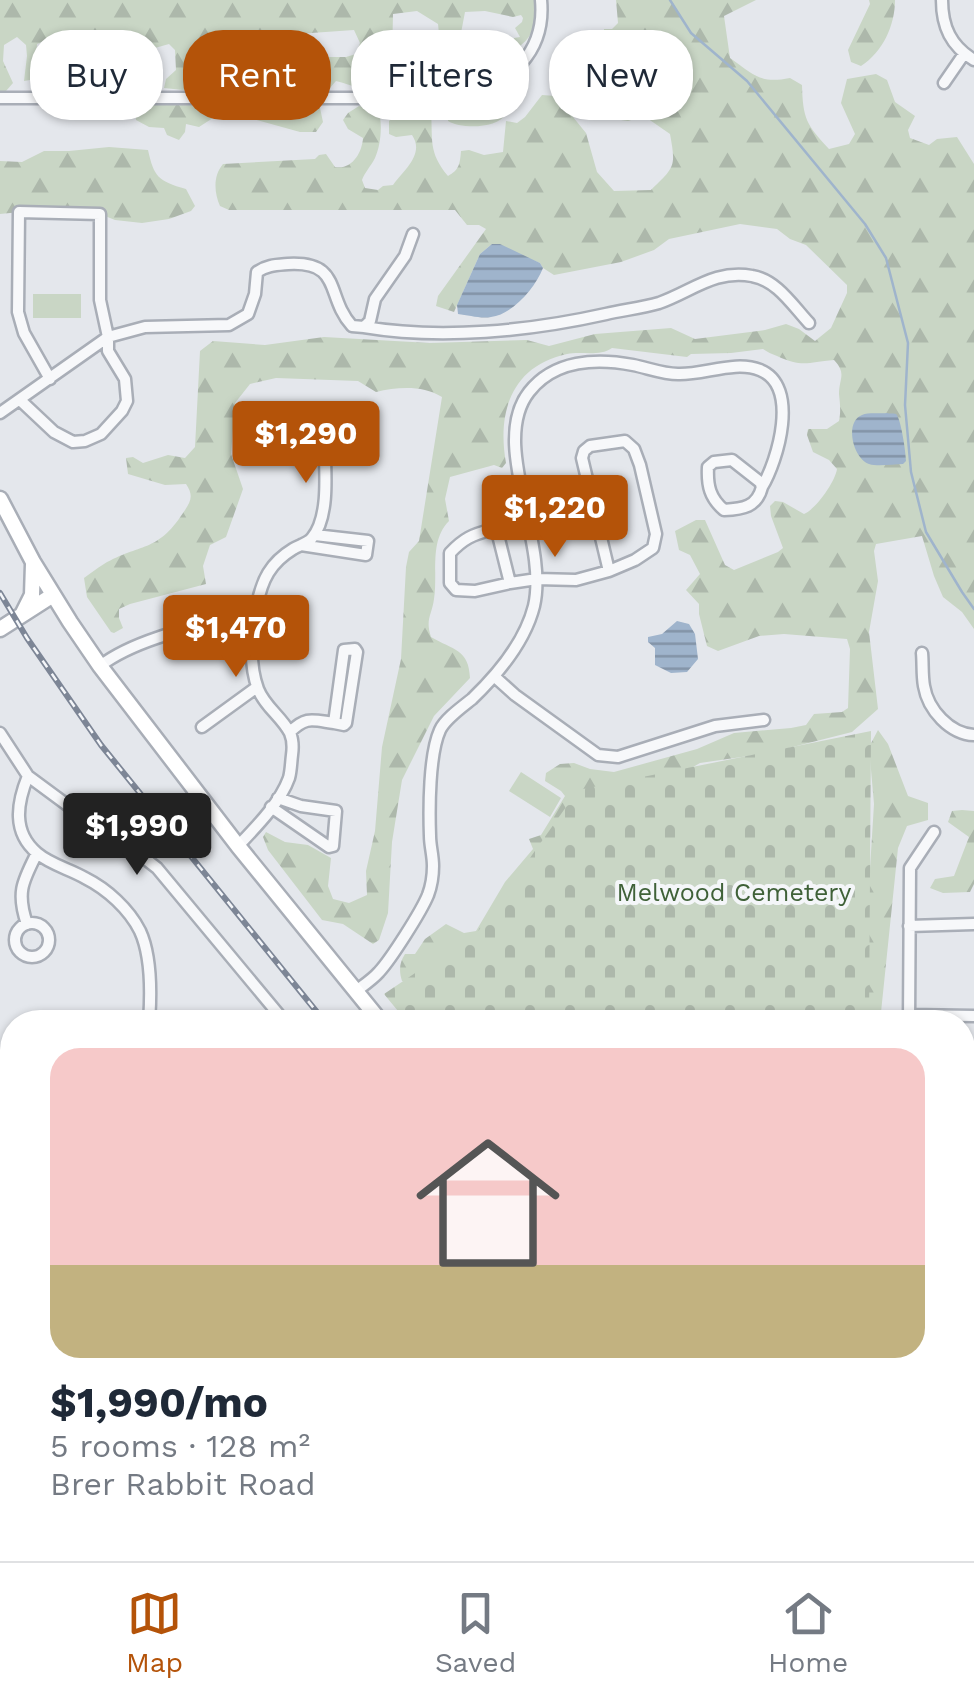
<!DOCTYPE html>
<html lang="en">
<head>
<meta charset="utf-8">
<style>
	:root { --surface:#fff; --page:#f6f6f7; --text:#1f2937; --muted:#747a83; --line:#e0e1e3; --accent:#b45309 }
	body { margin:0; font-family:"Work Sans",sans-serif; background:var(--page); color:var(--text); height:100vh; display:flex; flex-direction:column; font-size:38px; white-space:nowrap }
	* { box-sizing:border-box; margin:0 }
	p { font-size:32px; color:var(--muted) }
	.icon { flex:none; width:55px; height:55px; fill:none; stroke:currentColor; stroke-width:2; stroke-linecap:round; stroke-linejoin:round }
	.map { position:relative; flex:1; overflow:hidden }
	.sheet { position:absolute; left:0px; top:1010px; width:975px; height:552px; display:flex; flex-direction:column; background:var(--surface); border-radius:40px 40px 0 0; box-shadow:0 2px 8px #0004 }
	.sheet>* { flex:none }
	.guide { position:absolute; left:30px; top:30px; width:915px; height:90px; display:flex; gap:20px }
	.price { position:absolute; translate:-50% -85px; padding:0 22px; border-radius:10px; background:var(--accent); color:#fff; font-size:32px; line-height:65px; filter:drop-shadow(0 2px 5px #0008) }
	.price::after { content:''; position:absolute; left:50%; top:60px; width:30px; height:22px; margin-left:-15px; background:inherit; clip-path:polygon(0 0,100% 0,50% 100%) }
	.price.selected { background:#222; color:#fff }
	ul { padding:0; list-style:none }
	li { display:grid; align-content:center; gap:20px; height:530px; padding:0 50px }
	li+li { border-top:2px solid var(--line) }
	li span { display:grid; place-items:center; height:310px; border-radius:30px; color:#555 }
	li>.icon { margin-inline-start:auto }
	span .icon { width:180px; height:180px; fill:#fffc; stroke-width:1 }
	li b { font-size:42px }
	.tag { padding:0 35px; border-radius:40px; background:var(--surface); box-shadow:0 2px 8px #0004; font-size:35px; line-height:90px }
	.tag.selected { background:var(--accent); color:#fff }
	.dock { display:flex; justify-content:space-around; align-items:center; height:140px; border-top:2px solid var(--line); background:var(--surface); font-size:28px; color:var(--muted) }
	.dock a { display:grid; justify-items:center; gap:5px }
	.dock .selected { color:var(--accent) }
	.map>svg:first-child { display:block }
</style>
</head>
<body>
<div class="map">
<svg width="974" height="1561" viewBox="0 0 974 1561">
	<defs>
		<pattern id="forest-firs" width="22" height="20" patternUnits="userSpaceOnUse" patternTransform="scale(2.5)"><rect width="22" height="20" fill="#c9d6c5"/><path d="M5 1l3.5 6h-7zM16 11l3.5 6h-7z" fill="#adb8ab"/></pattern>
		<pattern id="cemetery-stones" width="16" height="16" patternUnits="userSpaceOnUse" patternTransform="scale(2.5)"><rect width="16" height="16" fill="#c9d6c5"/><path d="M2 7V4a2 2 0 0 1 4 0v3zM10 15v-3a2 2 0 0 1 4 0v3z" fill="#adb8ab"/></pattern>
		<pattern id="water-rules" width="6" height="5" patternUnits="userSpaceOnUse" patternTransform="scale(2.5)"><rect width="6" height="5" fill="#9fb4cc"/><path d="M0 2.5h6" fill="none" stroke="#8293a7"/></pattern>
	</defs>
	<rect width="100%" height="100%" fill="#e4e7ec"/>
	<path fill="url(#forest-firs)" d="M 0,0 L 534,0 C 537,19 535,37 517,48 L 512,46 L 511,42 L 514,38 L 520,37 L 515,28 L 522,22 L 523,18 L 521,15 L 513,17 L 485,11 L 465,12 L 461,33 L 475,53 L 501,59 L 509,69 L 482,86 L 461,90 L 443,73 L 438,24 L 417,11 L 393,14 L 392,60 L 399,79 L 411,80 L 415,90 C 392,103 359,87 336,81 L 329,89 L 323,90 L 315,84 L 314,66 L 319,57 L 346,57 L 356,54 L 360,43 L 354,30 L 297,34 C 285,51 297,66 304,83 L 299,91 L 284,92 L 271,88 L 271,75 L 286,63 L 285,42 L 270,33 L 255,44 L 255,54 L 247,56 L 233,38 L 219,44 L 213,75 L 192,91 L 164,88 L 166,79 L 176,70 L 175,50 L 169,44 L 141,52 L 137,47 L 120,44 L 113,48 L 112,63 L 116,83 L 108,85 L 102,82 L 106,46 L 84,40 L 76,49 L 76,60 L 94,77 L 90,91 L 61,90 L 50,86 L 50,76 L 67,71 L 68,50 L 52,38 L 37,44 L 35,75 L 30,80 L 24,81 L 27,56 L 26,45 L 17,37 L 4,45 L 3,61 L 13,83 L 6,91 L 0,92 Z
		M 616,0 L 756,0 L 724,16 L 730,58 C 754,75 760,84 790,78 L 802,85 C 803,119 806,124 829,149 L 849,144 L 855,134 L 841,103 L 847,79 L 876,74 L 887,80 L 895,102 L 915,116 L 908,130 L 910,138 L 929,145 L 937,139 L 957,137 L 974,164 L 974,629 L 962,612 L 943,597 L 934,576 L 922,536 L 876,544 L 874,551 L 878,581 L 869,632 L 878,709 L 852,732 L 769,753 L 700,763 L 674,778 L 500,929 L 412,984 L 402,981 C 399,971 399,963 405,954 L 415,954 L 425,939 L 446,924 L 464,933 L 476,931 L 505,882 L 533,849 L 529,839 L 541,835 L 565,796 L 561,791 L 545,781 L 546,773 L 560,764 L 574,763 L 590,769 L 614,772 L 697,749 L 734,733 L 791,728 L 806,725 L 814,714 L 842,712 L 848,708 L 850,649 L 847,639 L 784,634 L 759,636 L 718,651 L 707,646 L 699,614 L 699,604 L 686,590 L 700,574 L 690,555 L 679,550 L 675,531 L 696,520 L 705,520 L 725,565 L 734,570 L 778,552 L 783,548 L 771,516 L 770,506 L 775,501 L 783,502 L 804,514 C 816,509 835,482 837,469 L 829,460 L 813,452 L 807,435 L 808,429 L 827,429 L 839,421 C 841,411 840,404 839,394 C 839,378 847,374 834,360 C 808,362 803,368 777,356 C 772,354 767,352 763,349 L 731,353 L 691,354 L 687,357 L 612,348 C 599,357 582,351 567,354 C 511,366 497,413 506,463 L 502,468 L 494,465 L 450,477 L 445,499 L 449,521 C 429,541 438,573 434,599 C 432,615 425,619 431,637 C 453,650 469,649 470,678 L 434,716 L 402,780 L 392,842 L 388,913 L 379,940 L 373,944 L 343,924 L 322,920 L 268,850 L 263,837 L 266,832 L 285,842 L 308,845 L 331,858 L 328,886 L 333,899 L 349,903 L 367,895 L 366,871 L 375,831 L 382,747 L 401,659 L 406,567 L 409,552 L 419,541 L 442,397 C 422,385 398,387 376,392 L 358,381 L 276,378 L 250,384 L 235,403 L 231,454 L 243,489 L 226,537 L 210,545 L 203,566 L 206,584 L 130,604 L 119,609 L 119,618 L 123,628 L 114,633 L 111,632 L 87,597 L 84,578 C 91,573 97,568 104,564 C 140,543 157,553 183,513 C 191,501 194,496 186,484 L 165,485 L 128,474 L 126,458 L 133,457 L 143,463 L 168,455 L 185,458 L 195,447 L 200,351 L 213,341 L 265,345 L 324,337 L 430,343 L 527,340 L 549,346 L 595,334 L 671,328 L 695,339 L 765,330 L 786,324 L 799,329 L 815,341 L 831,328 L 847,293 L 847,285 L 806,245 L 790,239 L 777,229 L 740,224 L 669,239 L 654,250 L 621,262 L 554,275 L 543,268 L 540,263 L 492,244 L 480,254 L 454,312 L 436,306 L 438,296 L 486,229 L 479,225 L 467,225 L 455,210 L 229,210 L 220,206 C 214,192 213,176 223,164 L 315,159 L 319,155 L 326,154 L 335,167 C 352,170 362,153 363,138 L 348,129 L 343,120 L 348,113 L 359,106 L 378,109 C 383,122 381,145 375,158 C 371,166 365,172 362,180 L 365,188 L 378,190 L 383,186 L 393,185 C 404,170 425,154 412,135 L 396,137 L 389,134 L 389,121 C 405,107 410,107 431,112 C 433,140 428,152 448,176 C 459,170 460,164 461,151 L 469,150 L 484,155 L 503,152 L 506,121 L 517,123 L 525,117 L 542,95 L 556,96 L 586,133 L 597,172 L 614,191 L 651,190 C 675,167 676,167 670,134 L 644,116 L 628,121 L 600,117 L 587,98 L 615,47 L 612,38 L 604,34 L 604,29 L 612,29 L 618,23 Z
		M 869,0 L 895,0 C 895,25 883,52 861,66 L 851,62 L 848,50 L 870,4 Z
		M 503,89 L 511,97 C 509,103 510,109 506,114 C 497,129 461,129 448,121 L 448,109 L 489,97 Z
		M 152,104 L 213,106 L 216,116 L 199,127 L 186,124 L 185,132 L 179,140 L 167,135 L 164,128 L 149,127 L 136,120 L 135,109 Z
		M 300,104 L 320,108 L 323,122 L 316,132 L 300,132 L 239,115 L 246,105 Z
		M 109,147 L 148,150 C 154,177 158,181 186,189 L 195,206 L 191,211 L 169,219 L 142,223 L 115,220 L 80,206 L 0,214 L 0,161 L 22,162 L 44,151 L 69,151 Z
		M 878,730 L 888,744 L 908,796 L 928,803 L 928,820 L 907,826 L 898,848 L 880,1022 L 850,1022 L 862,997 L 874,804 L 869,747 Z
		M 962,810 L 974,811 L 974,884 L 970,892 L 943,893 L 930,888 L 935,879 L 954,876 L 969,837 L 948,822 L 952,811 Z
		M 886,1550 L 956,1550 L 953,1561 L 940,1561 L 936,1553 L 918,1561 L 887,1561 Z"/>
	<path fill="url(#cemetery-stones)" d="M 871,731 L 869,1022 L 407,1022 L 384,994 L 479,930 L 578,790 Z
		M 804,1550 L 885,1550 L 886,1561 L 814,1561 Z"/>
	<path fill="#c9d6c5" d="M 33,294 L 81,294 L 81,318 L 33,318 Z
		M 521,772 L 561,798 L 550,817 L 509,791 Z"/>
	<path fill="url(#water-rules)" d="M 492,244 L 500,244 L 540,263 L 543,268 C 535,288 513,314 491,317 C 481,319 468,315 458,314 L 457,305 L 480,254 Z
		M 887,413 C 890,414 893,413 896,414 C 901,418 906,454 906,461 L 903,464 C 893,464 878,467 869,464 C 853,458 844,422 862,415 C 868,412 881,414 887,413 Z
		M 677,621 L 689,624 L 695,634 L 698,659 L 687,672 L 671,673 L 655,665 L 655,648 L 648,642 L 648,637 L 662,634 Z"/>
	<g fill="none" stroke-linecap="round" stroke-linejoin="round">
		<path stroke="#9fb4cc" stroke-width="2.5" d="M 670,0 L 691,33 L 747,81 L 865,224 L 886,258 L 908,343 L 905,405 L 911,472 L 926,532 L 962,592 L 974,609"/>
		<g stroke="#a9aeb7" stroke-width="15">
			<path id="street" d="M 942,0 C 942,27 951,46 974,60
				M 944,83 L 964,54
				M 0,98 L 465,98 C 510,81 546,54 541,0
				M 364,327 C 441,340 530,331 606,314 C 623,310 642,308 659,303 C 691,292 715,269 752,276 C 777,280 793,306 809,323
				M 20,400 L 54,432 L 73,442 L 85,441 L 101,434 L 122,411 L 127,401 L 125,379 L 108,351 L 108,337 L 100,300 L 100,214 L 19,212 L 18,312 L 24,333 L 50,379
				M 0,413 L 108,337 L 145,327 L 229,325 L 248,314 L 255,294 L 257,272 C 267,265 276,265 288,264 C 343,261 325,296 352,326 L 364,327 L 370,321 L 375,299 L 405,256 L 413,234
				M 277,424 L 349,426 L 353,427 L 355,433 L 350,438 L 277,441 Z
				M 625,441 L 634,449 L 640,465 L 656,534 L 653,548 L 635,560 L 609,571 L 582,458 L 584,451 L 590,446 Z
				M 732,460 L 760,482 L 762,487 C 757,507 743,509 724,510 C 710,498 707,486 708,467 L 714,462 Z
				M 491,530 L 497,531 L 510,583 L 475,591 L 456,590 L 450,583 L 450,553 C 463,539 473,534 491,530 Z
				M 301,545 L 366,555 L 368,541 L 315,535
				M 510,583 L 537,579 L 576,580 L 609,571
				M 922,653 C 923,663 922,675 924,686 C 928,710 950,734 974,735
				M 100,666 C 139,636 209,624 256,611
				M 495,677 L 515,695 L 598,755 L 618,757 L 715,726 L 764,720
				M 202,727 L 257,687
				M 290,732 C 306,716 312,720 334,723 L 344,650 L 355,649 L 357,652 L 346,723 L 344,725 L 334,723
				M 0,733 L 28,776 L 74,810 L 125,843 L 157,868 L 285,1022
				M 28,776 C 17,803 12,832 37,853 C 51,865 70,869 85,878 C 107,889 129,909 140,931 C 152,957 151,995 149,1022
				M 271,807 L 329,847 L 333,846 L 336,811 L 301,806 L 278,798
				M 238,846 C 256,827 280,803 289,778 C 291,771 291,763 292,755 C 293,748 293,740 290,733 C 281,716 265,707 258,689 C 248,662 252,633 257,605 C 262,580 270,563 293,549 C 299,545 307,544 312,538 C 333,513 323,455 324,424
				M15 940a17 17 0 1 1 34 0a17 17 0 1 1-34 0Z
				M 27,924 C 16,892 23,881 37,853
				M 909,926 L 974,924
				M 356,991 C 364,985 373,979 379,972 C 391,959 421,912 428,895 C 431,887 433,875 433,866 C 433,855 430,846 430,836 C 429,809 429,754 440,730 C 445,719 462,707 472,699 C 498,674 525,642 534,606 C 549,541 489,443 529,392 C 554,360 596,358 633,365 C 648,368 663,374 678,374 C 704,375 735,360 760,370 C 800,386 778,460 762,487
				M 909,1015 L 974,1016
				M 909,1022 L 910,868 L 934,832
				M 962,1116 L 974,1111
				M 962,1151 L 974,1186
				M 962,1290 L 974,1290
				M 962,1354 L 974,1346
				M 972,1403 C 965,1429 965,1441 974,1466
				M 0,1497 L 12,1497
				M 111,1550 L 111,1561
				M 715,1550 L 723,1561
				M 965,1561 L 974,1522"/>
		</g>
		<g stroke="#a9aeb7" stroke-width="19">
			<path id="secondary" d="M 0,499 L 33,562 L 70,622 L 100,666 L 238,846 L 381,1022
				M 22,615 L 32,595 L 33,564
				M 0,629 L 53,595
				M 782,1550 L 790,1561"/>
		</g>
		<use href="#street" stroke="#f7f8fa" stroke-width="10"/>
		<use href="#secondary" stroke="#fff" stroke-width="14"/>
		<g stroke="#7d8696" stroke-width="6">
			<path id="rail" d="M 0,593 L 27,638 L 101,745 L 325,1022
				M 744,1550 L 752,1561"/>
		</g>
		<use href="#rail" stroke="#f4f6f9" stroke-width="2.5" stroke-dasharray="8" stroke-linecap="butt"/>
	</g>
	<g text-anchor="middle" dominant-baseline="central" stroke-width="8" stroke-linejoin="round" paint-order="stroke">
		<g font-size="25" fill="#3f6138" stroke="#f4f6f9">
			<text x="734" y="892">Melwood Cemetery</text>
		</g>
	</g>
</svg>
<b class="price" style="left:306px;top:486px">$1,290</b>
<b class="price" style="left:555px;top:560px">$1,220</b>
<b class="price" style="left:236px;top:680px">$1,470</b>
<b class="price selected" style="left:137px;top:878px">$1,990</b>
<div class="guide">
<a class="tag">Buy</a>
<a class="tag selected">Rent</a>
<a class="tag">Filters</a>
<a class="tag">New</a>
</div>
<section class="sheet">
<ul>
<li><span style="background:linear-gradient(#f6c9c9 70%,#c2b280 0)"><svg class="icon" aria-label="home" viewBox="0 0 24 24"><path d="M3 11l9-7 9 7M6 9v11h12V9"/></svg></span><div><b>$1,990/mo</b><p>5 rooms · 128 m²</p><p>Brer Rabbit Road</p></div></li>
</ul>
</section>
</div>
<nav class="dock">
<a class="selected"><svg class="icon" aria-label="map" viewBox="0 0 24 24"><path d="M3 6l6-2 6 2 6-2v14l-6 2-6-2-6 2zM9 4v14M15 6v14"/></svg>Map</a>
<a><svg class="icon" aria-label="saved" viewBox="0 0 24 24"><path d="M7 4h10v16l-5-4-5 4z"/></svg>Saved</a>
<a><svg class="icon" aria-label="home" viewBox="0 0 24 24"><path d="M3 11l9-7 9 7M6 9v11h12V9"/></svg>Home</a>
</nav>
</body>
</html>
